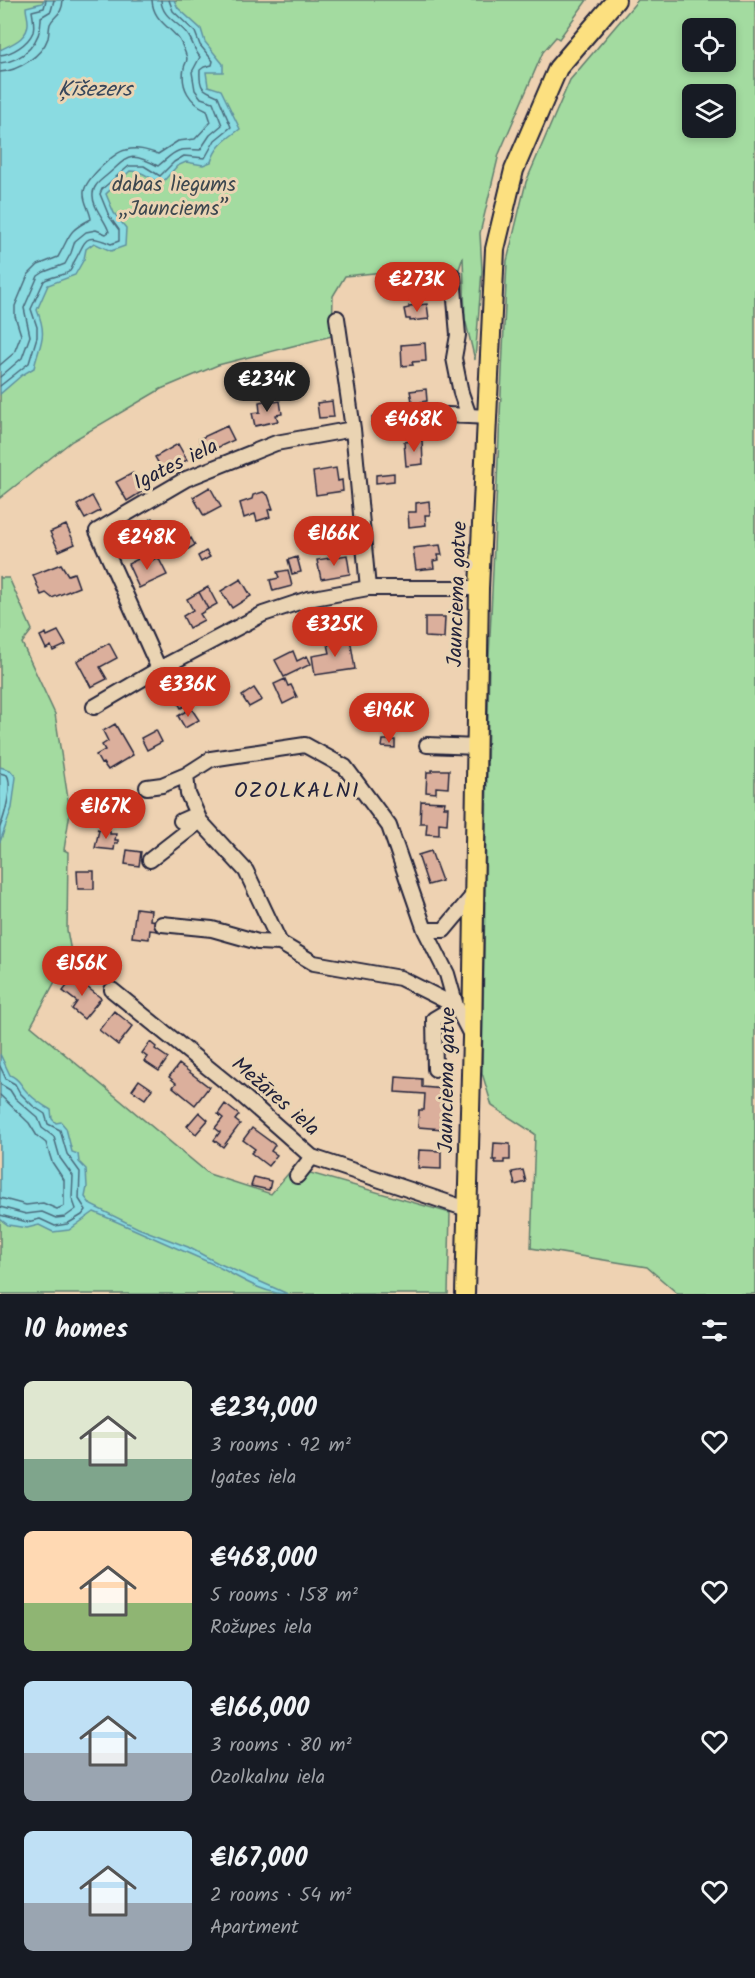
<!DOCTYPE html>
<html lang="en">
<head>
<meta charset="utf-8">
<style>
	:root { --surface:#171b24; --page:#20242c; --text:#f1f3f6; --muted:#9ea1a6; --accent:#c8321e }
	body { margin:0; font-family:Kalam,sans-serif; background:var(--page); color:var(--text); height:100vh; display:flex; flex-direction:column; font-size:22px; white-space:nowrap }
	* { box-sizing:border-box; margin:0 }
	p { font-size:20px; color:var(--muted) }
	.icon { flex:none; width:33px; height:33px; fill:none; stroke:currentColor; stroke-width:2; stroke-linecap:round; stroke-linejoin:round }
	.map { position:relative; height:1294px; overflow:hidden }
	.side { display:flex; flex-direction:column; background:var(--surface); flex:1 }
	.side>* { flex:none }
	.tools { position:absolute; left:682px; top:18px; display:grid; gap:12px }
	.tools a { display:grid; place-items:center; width:54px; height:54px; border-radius:9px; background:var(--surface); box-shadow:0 3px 9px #0003; font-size:30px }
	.price { position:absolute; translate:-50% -51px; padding:0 14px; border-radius:21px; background:var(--accent); color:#fff; font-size:20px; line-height:39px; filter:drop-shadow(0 2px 3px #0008) }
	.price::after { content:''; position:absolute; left:50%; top:36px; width:18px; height:14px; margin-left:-9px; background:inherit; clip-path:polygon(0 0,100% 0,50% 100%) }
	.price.on { background:#222; color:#fff }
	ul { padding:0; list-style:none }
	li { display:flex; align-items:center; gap:18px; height:150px; padding:0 24px }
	li span { display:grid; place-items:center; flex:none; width:168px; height:120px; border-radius:9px; color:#555 }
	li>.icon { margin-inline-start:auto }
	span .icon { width:72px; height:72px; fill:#fffc; stroke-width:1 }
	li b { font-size:26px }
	h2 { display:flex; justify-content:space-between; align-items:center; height:72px; padding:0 24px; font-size:26px }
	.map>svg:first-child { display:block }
</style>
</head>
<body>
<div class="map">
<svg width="755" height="1294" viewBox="0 0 755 1294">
	<rect width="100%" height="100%" fill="#eed2b2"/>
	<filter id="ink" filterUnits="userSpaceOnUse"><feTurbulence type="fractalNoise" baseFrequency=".0167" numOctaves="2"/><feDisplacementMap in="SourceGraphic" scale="12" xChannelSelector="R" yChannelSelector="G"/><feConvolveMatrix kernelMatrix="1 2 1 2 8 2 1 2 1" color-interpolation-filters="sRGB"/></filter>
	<g filter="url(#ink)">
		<path fill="#a3dba0" stroke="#627e6e" stroke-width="1.5" fill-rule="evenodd" d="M 0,0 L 587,0 L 559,39 L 556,37 L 543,52 L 499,154 L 480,233 L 482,271 L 475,360 L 465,319 L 463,257 L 459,269 L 441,271 L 423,268 L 345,276 L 333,296 L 332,336 L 218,365 L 161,389 L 72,441 L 0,498 Z
			M 638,0 L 755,0 L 755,1294 L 678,1294 L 647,1267 L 531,1248 L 535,1134 L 492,1106 L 482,1073 L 489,658 L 507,261 L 526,182 L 570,80 ZM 693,28 L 726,28 L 726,62 L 693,62 ZM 693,94 L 726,94 L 726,128 L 693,128 Z
			M 0,576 L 1,578 L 9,578 L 32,630 L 22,643 L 55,714 L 70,812 L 64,850 L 68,852 L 67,930 L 71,952 L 31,1026 L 209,1174 L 271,1194 L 293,1168 L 450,1213 L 448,1294 L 0,1294 Z"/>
		<path fill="#8adbe1" stroke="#60919f" stroke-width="1.5" d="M 44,0 L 174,0 L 178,8 L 201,29 L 205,42 L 223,64 L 223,72 L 206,72 L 208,86 L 221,90 L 240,129 C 227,139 216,145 211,162 L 203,165 L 186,162 L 177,166 L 162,183 C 148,179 145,171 130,171 L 106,194 L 114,213 L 126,228 L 125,246 L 111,251 L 94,243 L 86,249 L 84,259 L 75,275 L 48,285 L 37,310 C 48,337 40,342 34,368 L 22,375 L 0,394 L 0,50 C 12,44 29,38 28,22 C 28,17 26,13 26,7 L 42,3 Z
			M 0,767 L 10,770 L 16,777 L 12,808 L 0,842 Z
			M 0,1054 L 10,1075 C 20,1079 20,1085 27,1092 C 34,1099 42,1105 51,1110 L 52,1119 L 56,1123 L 61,1122 L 66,1128 L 72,1152 L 78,1154 L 79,1162 L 86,1169 L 87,1187 L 85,1197 L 91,1205 L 138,1228 L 188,1247 L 218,1263 L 288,1294 C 259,1294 232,1272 206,1261 C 169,1245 132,1228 94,1212 L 69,1230 L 53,1232 L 39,1225 L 27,1228 L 8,1225 L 0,1219 Z"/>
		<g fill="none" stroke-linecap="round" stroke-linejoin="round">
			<path stroke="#4c6c7d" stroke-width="1.5" d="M 0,55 C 12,54 28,44 33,32 C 35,25 33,18 32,11 L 44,8 L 46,0
				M 0,63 C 24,61 42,41 41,17 L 51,11 L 54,0
				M 0,72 C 18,71 42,56 48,38 C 49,34 49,28 50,24 C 55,14 62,16 63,0
				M 0,365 L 14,353 L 21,335 L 15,316 L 15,306 L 28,275 L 38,265 L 58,257 C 71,235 66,232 91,219 C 90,210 83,202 84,192 C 85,180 114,152 126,150 C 137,147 147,150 158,154 L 178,141 L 195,139 L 211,122 L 207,110 C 190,103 180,87 184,68 C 185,62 189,61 186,55 C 184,50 182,43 178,38 C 167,25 153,19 152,0
				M 0,377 L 22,358 L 30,336 L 24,308 L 38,276 L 44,272 L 65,264 L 71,253 L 75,241 L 86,232 L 96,230 L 106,234 L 109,232 C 106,220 92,208 93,194 C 93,186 100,181 106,176 C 129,157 128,150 158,166 C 176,151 175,148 200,150 L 210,135 L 222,125 L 213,102 L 201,98 L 195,90 L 192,72 L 200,57 C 194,50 193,42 188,35 C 179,22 162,18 161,0
				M 0,386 L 29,363 L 37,337 L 37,327 L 31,309 L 44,281 C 51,276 64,276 70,271 C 72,269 73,264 74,262 C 87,240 83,232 111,244 L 119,241 L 119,230 L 109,216 L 100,194 L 102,189 L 129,166 L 144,166 L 160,176 L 174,162 L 184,156 L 205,158 L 215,140 L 231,127 L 218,96 C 203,90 199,89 200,70 L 204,67 L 212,65 L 213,61 L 200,45 L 195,32 L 173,11 L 169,0
				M 0,773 L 7,775 C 13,785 5,815 0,827
				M 0,1066 L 6,1079 L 15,1084 L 20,1093 L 33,1106 L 45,1114 L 48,1124 L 60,1130 L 67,1154 L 80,1172 L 79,1199 L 86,1210 L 82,1215 L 67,1224 L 55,1226 L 40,1219 L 27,1222 L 0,1215
				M 0,1084 L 10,1090 L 15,1098 L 38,1118 L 42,1128 L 54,1137 L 60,1158 L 73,1176 L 72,1198 L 76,1209 L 65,1217 L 56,1218 L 42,1212 L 26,1214 L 0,1207
				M 0,1095 L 29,1123 L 37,1136 L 46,1143 L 52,1162 L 64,1180 L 64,1206 L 57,1209 L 43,1203 L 26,1205 L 0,1198"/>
		</g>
		<path fill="#dbaf9c" stroke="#22223b" stroke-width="1.5" d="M 430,278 L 431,294 L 426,294 L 426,298 L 406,300 L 404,280 Z
			M 427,304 L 429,319 L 410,321 L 410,319 L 406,319 L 404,309 L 409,308 L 409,306 Z
			M 425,343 L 426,361 L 412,362 L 413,365 L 402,366 L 401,345 Z
			M 426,389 L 427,401 L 421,402 L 422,415 L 405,417 L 403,403 L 412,401 L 410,391 Z
			M 273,399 L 274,402 L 280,401 L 282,414 L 276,415 L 278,421 L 255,426 L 252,413 L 260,412 L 259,402 Z
			M 332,401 L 334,417 L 319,418 L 317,403 Z
			M 397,415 L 398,427 L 374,429 L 372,417 Z
			M 227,426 L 234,440 L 206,453 L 199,439 Z
			M 422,440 L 423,464 L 406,466 L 404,442 Z
			M 178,444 L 187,460 L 164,473 L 155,457 Z
			M 336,468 L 338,481 L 342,480 L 343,491 L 316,495 L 313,472 Z
			M 133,473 L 143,491 L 127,501 L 116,482 Z
			M 394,473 L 394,481 L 376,483 L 376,475 Z
			M 210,487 L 221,507 L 204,516 L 193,497 Z
			M 263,492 L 268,495 L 273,509 L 268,510 L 270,517 L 257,521 L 255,514 L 244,518 L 240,503 L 252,499 L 253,495 Z
			M 92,496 L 100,511 L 85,519 L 77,505 Z
			M 429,501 L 430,515 L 425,515 L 426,525 L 409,527 L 408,512 L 416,512 L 416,503 Z
			M 153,518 L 168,547 L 157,553 L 142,524 Z
			M 66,525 L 75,544 L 59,551 L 50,532 Z
			M 191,538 L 195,545 L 185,551 L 180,544 Z
			M 440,545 L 442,555 L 438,555 L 439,560 L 433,561 L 434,568 L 416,570 L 413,548 Z
			M 206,551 L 210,557 L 201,562 L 198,556 Z
			M 146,555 L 149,562 L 158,557 L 167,575 L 139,588 L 128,564 Z
			M 347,555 L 350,574 L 321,579 L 317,560 Z
			M 297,557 L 301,572 L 292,574 L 288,560 Z
			M 61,564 L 68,575 L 74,573 L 79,587 L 52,598 L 46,593 L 41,595 L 33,575 Z
			M 288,570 L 292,586 L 273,591 L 270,580 L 279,578 L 277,572 Z
			M 241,579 L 251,596 L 232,608 L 221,591 Z
			M 208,587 L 217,604 L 208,609 L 199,592 Z
			M 199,592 L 208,609 L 200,614 L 204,620 L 189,628 L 183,616 L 193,610 L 187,599 Z
			M 425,617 L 445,617 L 444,638 L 425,637 Z
			M 58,631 L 66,645 L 53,651 L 51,646 L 46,649 L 40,636 L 46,633 L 47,636 Z
			M 350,638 L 355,669 L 315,675 L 312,656 L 330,653 L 328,644 L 332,643 L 331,641 Z
			M 109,643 L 117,658 L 100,667 L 107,679 L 91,687 L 77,661 Z
			M 293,651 L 297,661 L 307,656 L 311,664 L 284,677 L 275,660 Z
			M 188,675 L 190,680 L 197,675 L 207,693 L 181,708 L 171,690 L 176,687 L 173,683 Z
			M 285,679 L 288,686 L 291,685 L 297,697 L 283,704 L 274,684 Z
			M 254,688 L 262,700 L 249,707 L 242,696 Z
			M 383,707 L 398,708 L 397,723 L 382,722 Z
			M 191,708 L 199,720 L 185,728 L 178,716 Z
			M 115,724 L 133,755 L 108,770 L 103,763 L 101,764 L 96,755 L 105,750 L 102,745 L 108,741 L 103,731 Z
			M 156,730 L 162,742 L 147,750 L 141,738 Z
			M 383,740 L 395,740 L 395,748 L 382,747 Z
			M 432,770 L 449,770 L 448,788 L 436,787 L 436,793 L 426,792 L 427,772 L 432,772 Z
			M 421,801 L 445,802 L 444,807 L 448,807 L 447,824 L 439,823 L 439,835 L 426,834 L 427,823 L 420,823 Z
			M 97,829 L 110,831 L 110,834 L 116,834 L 115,840 L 118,840 L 118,843 L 115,843 L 114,850 L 95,848 L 99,830 Z
			M 127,850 L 141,852 L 139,866 L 125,864 Z
			M 431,851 L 442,881 L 428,885 L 418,855 Z
			M 77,871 L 94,871 L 94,889 L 78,889 Z
			M 136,908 L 151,910 L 150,920 L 158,921 L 157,931 L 150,930 L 149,939 L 132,937 Z
			M 74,977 L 101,998 L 84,1019 L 72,1009 L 77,1002 L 63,991 Z
			M 114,1011 L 133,1026 L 118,1045 L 99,1030 Z
			M 150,1042 L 156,1047 L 155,1049 L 168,1058 L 159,1071 L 144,1061 L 147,1057 L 142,1053 Z
			M 179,1064 L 209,1087 L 195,1105 L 173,1087 L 176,1083 L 169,1077 Z
			M 396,1077 L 422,1079 L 422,1087 L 445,1089 L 443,1129 L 418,1127 L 419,1110 L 424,1110 L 425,1094 L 395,1092 Z
			M 139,1080 L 152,1089 L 145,1099 L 132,1090 Z
			M 225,1104 L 239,1115 L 235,1120 L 240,1124 L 223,1147 L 214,1140 L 220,1132 L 215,1128 L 223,1118 L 218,1114 Z
			M 199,1112 L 208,1120 L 196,1134 L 187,1126 Z
			M 252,1128 L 275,1145 L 271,1151 L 277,1155 L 268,1166 L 251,1153 L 255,1149 L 243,1140 Z
			M 494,1143 L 510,1144 L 510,1160 L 504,1160 L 504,1163 L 495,1163 L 496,1160 L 493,1160 Z
			M 419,1150 L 441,1151 L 441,1169 L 418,1168 Z
			M 523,1170 L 526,1182 L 515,1185 L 512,1172 Z
			M 254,1177 L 271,1181 L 269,1190 L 251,1186 Z"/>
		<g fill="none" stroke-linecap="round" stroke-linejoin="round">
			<g stroke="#22223b" stroke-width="18">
				<path id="minor" d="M 453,276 L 458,335 L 454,358 L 461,393 L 469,416 L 488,417
					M 337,318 L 353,429 L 368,588
					M 447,415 L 469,416
					M 159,669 L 97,531 L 186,479 L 276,443 L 353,429
					M 94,707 L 159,669 L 263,614 L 308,599 L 368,588 L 479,588
					M 427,745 L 477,747
					M 147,787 L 162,785 L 186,775
					M 181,821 L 197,814
					M 150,860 L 200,821
					M 162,924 L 212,929 L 258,942 L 280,943
					M 425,930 L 447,974 L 456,1006 L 434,1019 L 435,1069
					M 112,990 L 237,1091 L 312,1157 L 467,1209
					M 471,1035 L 456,1006 L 400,978 L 314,963 L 280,943 L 246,871 L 200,821 L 188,794 L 186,775 L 211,759 L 305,745 L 345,767 L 389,826 L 425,930 L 444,930 L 475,893
					M 297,1176 L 312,1157"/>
			</g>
			<g stroke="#22223b" stroke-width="22">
				<path id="major" d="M 465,1294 L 472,1038 L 479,588 L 495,249 L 514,170 L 558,68 L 616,0"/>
			</g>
			<use href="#minor" stroke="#ead4b3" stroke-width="14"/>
			<use href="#major" stroke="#fce080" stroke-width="18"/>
		</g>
	</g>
	<g text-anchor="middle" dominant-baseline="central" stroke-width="6" stroke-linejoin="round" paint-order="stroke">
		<g font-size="21" fill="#3c474f" stroke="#ead4b3">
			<text x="174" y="185">dabas liegums<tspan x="174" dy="24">„Jaunciems”</tspan></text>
		</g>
		<g font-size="21" fill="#22223b" stroke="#ead4b3">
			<text transform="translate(176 465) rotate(-26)">Igates iela</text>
			<text transform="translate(458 594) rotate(-88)">Jaunciema gatve</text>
			<text transform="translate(448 1080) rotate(-89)">Jaunciema gatve</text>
			<text transform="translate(275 1097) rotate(41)">Mežāres iela</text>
		</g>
		<g font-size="22" font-style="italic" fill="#37475c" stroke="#ead4b3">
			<text x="95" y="90">Ķīšezers</text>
		</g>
		<g font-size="22" letter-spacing="1.5" fill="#22223b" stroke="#ead4b3">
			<text x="297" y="791">OZOLKALNI</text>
		</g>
	</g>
</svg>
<div class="tools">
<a><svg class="icon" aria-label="locate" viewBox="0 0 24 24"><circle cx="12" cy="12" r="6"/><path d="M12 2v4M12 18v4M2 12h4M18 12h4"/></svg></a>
<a><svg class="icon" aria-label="layers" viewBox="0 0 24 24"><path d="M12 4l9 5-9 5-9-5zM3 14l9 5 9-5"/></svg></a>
</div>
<b class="price" style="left:417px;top:313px">€273K</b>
<b class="price on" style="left:267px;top:413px">€234K</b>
<b class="price" style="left:414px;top:453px">€468K</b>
<b class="price" style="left:334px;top:567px">€166K</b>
<b class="price" style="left:147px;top:571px">€248K</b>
<b class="price" style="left:335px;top:658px">€325K</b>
<b class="price" style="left:188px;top:718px">€336K</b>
<b class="price" style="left:389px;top:744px">€196K</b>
<b class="price" style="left:106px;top:840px">€167K</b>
<b class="price" style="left:82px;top:997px">€156K</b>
</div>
<section class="side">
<h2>10 homes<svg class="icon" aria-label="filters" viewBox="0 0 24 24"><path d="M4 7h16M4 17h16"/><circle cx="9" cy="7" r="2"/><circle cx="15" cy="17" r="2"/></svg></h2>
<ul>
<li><span style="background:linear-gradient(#dfe7d0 65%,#7fa58c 0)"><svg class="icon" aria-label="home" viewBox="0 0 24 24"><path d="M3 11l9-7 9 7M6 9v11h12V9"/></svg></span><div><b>€234,000</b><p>3 rooms · 92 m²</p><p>Igates iela</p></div><svg class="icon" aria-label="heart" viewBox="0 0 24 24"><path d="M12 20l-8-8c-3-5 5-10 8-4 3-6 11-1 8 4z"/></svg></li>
<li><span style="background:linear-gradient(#ffd9b3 60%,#8fb573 0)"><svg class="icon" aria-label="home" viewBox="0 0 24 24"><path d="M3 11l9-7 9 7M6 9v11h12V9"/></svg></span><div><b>€468,000</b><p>5 rooms · 158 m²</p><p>Rožupes iela</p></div><svg class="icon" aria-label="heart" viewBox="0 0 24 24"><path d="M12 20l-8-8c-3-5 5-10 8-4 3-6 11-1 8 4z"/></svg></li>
<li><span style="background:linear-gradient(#bfe0f5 60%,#9aa5b1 0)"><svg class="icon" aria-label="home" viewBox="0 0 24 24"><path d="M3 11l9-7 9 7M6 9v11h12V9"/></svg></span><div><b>€166,000</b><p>3 rooms · 80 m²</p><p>Ozolkalnu iela</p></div><svg class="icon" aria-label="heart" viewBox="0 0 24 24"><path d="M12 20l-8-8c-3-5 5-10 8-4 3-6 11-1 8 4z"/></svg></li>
<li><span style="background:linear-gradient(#bfe0f5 60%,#9aa5b1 0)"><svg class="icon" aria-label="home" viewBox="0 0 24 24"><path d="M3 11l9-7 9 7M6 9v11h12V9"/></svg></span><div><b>€167,000</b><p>2 rooms · 54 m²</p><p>Apartment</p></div><svg class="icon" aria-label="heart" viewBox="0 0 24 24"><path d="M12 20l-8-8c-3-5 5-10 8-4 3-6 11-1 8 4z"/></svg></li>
</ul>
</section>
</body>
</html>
